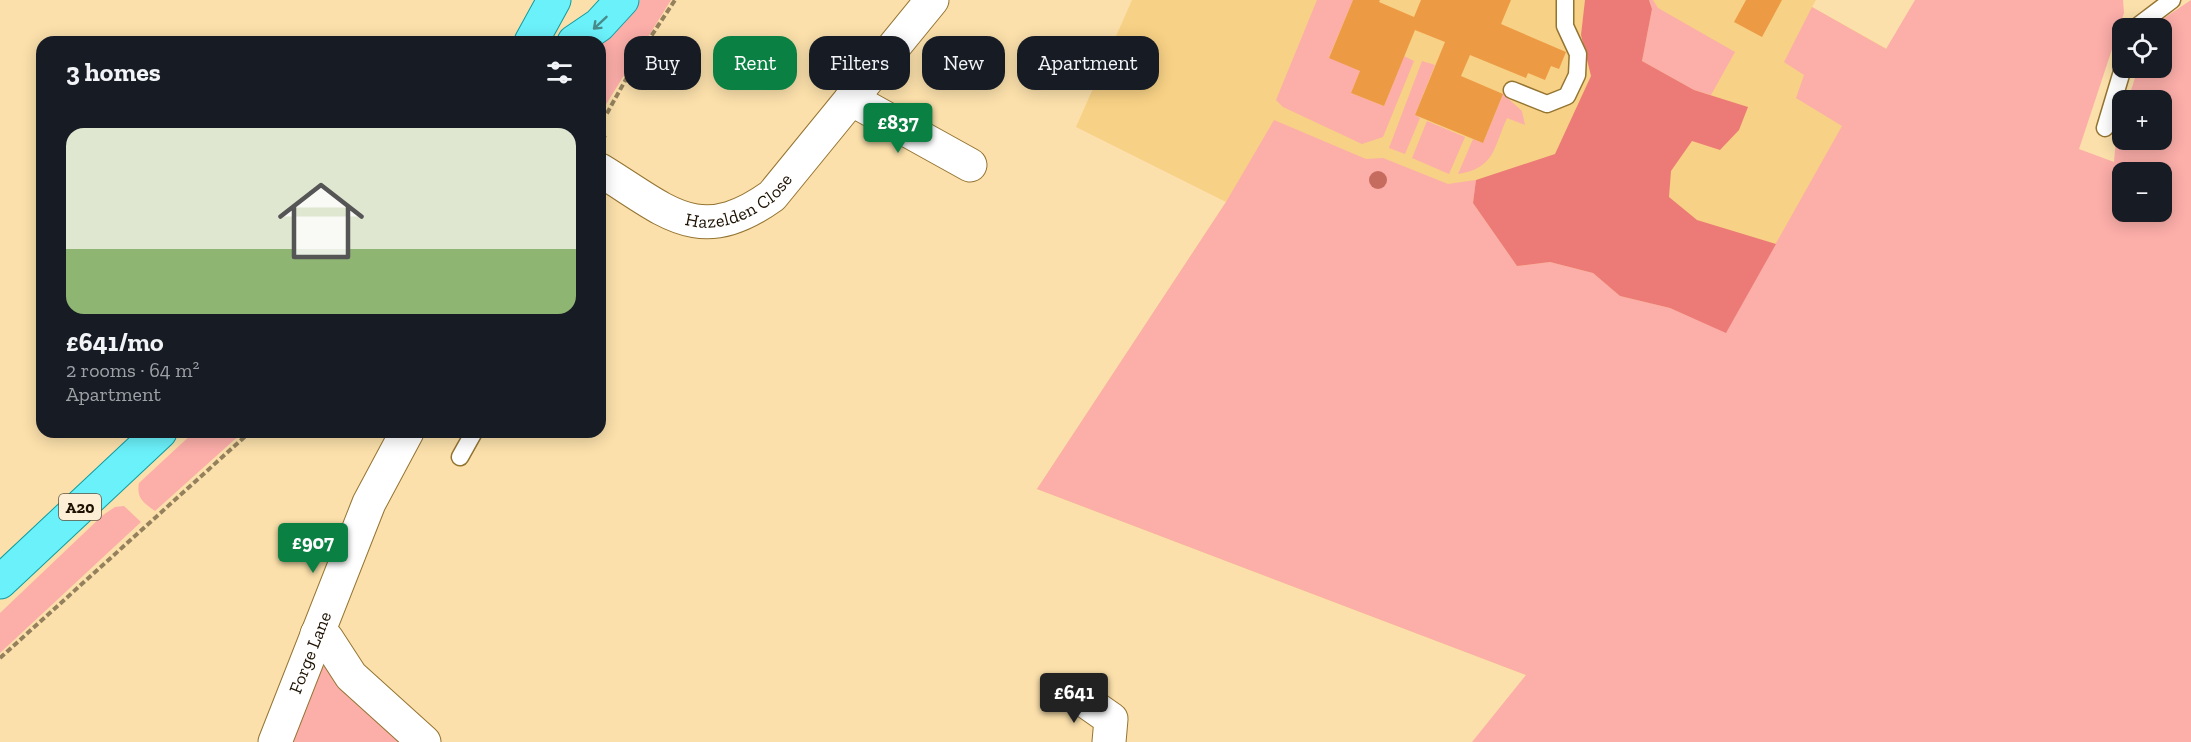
<!DOCTYPE html>
<html lang="en">
<head>
<meta charset="utf-8">
<style>
	:root { --surface:#171b24; --page:#242831; --text:#f1f3f6; --muted:#9ea1a6; --line:#363941; --accent:#0b8043 }
	body { margin:0; font-family:"Zilla Slab",serif; background:var(--page); color:var(--text); height:100vh; display:flex; flex-direction:column; font-size:22px; white-space:nowrap }
	* { box-sizing:border-box; margin:0 }
	p { font-size:20px; color:var(--muted) }
	.icon { flex:none; width:33px; height:33px; fill:none; stroke:currentColor; stroke-width:2; stroke-linecap:round; stroke-linejoin:round }
	.map { position:relative; flex:1; overflow:hidden }
	.drawer { position:absolute; left:36px; top:36px; width:570px; height:402px; display:flex; flex-direction:column; background:var(--surface); border-radius:18px; box-shadow:0 3px 15px #0003 }
	.drawer>* { flex:none }
	.top-card { position:absolute; left:624px; top:36px; width:570px; height:54px; display:flex; gap:12px }
	.tools { position:absolute; left:2112px; top:18px; display:grid; gap:12px }
	.tools a { display:grid; place-items:center; width:60px; height:60px; border-radius:12px; background:var(--surface); box-shadow:0 3px 15px #0003; font-size:30px }
	.price { position:absolute; translate:-50% -51px; padding:0 14px; border-radius:6px; background:var(--accent); color:#fff; font-size:20px; line-height:39px; filter:drop-shadow(0 2px 3px #0008) }
	.price::after { content:''; position:absolute; left:50%; top:36px; width:18px; height:14px; margin-left:-9px; background:inherit; clip-path:polygon(0 0,100% 0,50% 100%) }
	.price.active { background:#222; color:#fff }
	ul { padding:0; list-style:none }
	li { display:grid; align-content:center; gap:12px; height:318px; padding:0 30px }
	li+li { border-top:2px solid var(--line) }
	li span { display:grid; place-items:center; height:186px; border-radius:18px; color:#555 }
	li>.icon { margin-inline-start:auto }
	span .icon { width:108px; height:108px; fill:#fffc; stroke-width:1 }
	li b { font-size:26px }
	h2 { display:flex; justify-content:space-between; align-items:center; height:72px; padding:0 30px; font-size:26px }
	.tag { padding:0 21px; border-radius:18px; background:var(--surface); box-shadow:0 3px 15px #0003; font-size:21px; line-height:54px }
	.tag.active { background:var(--accent); color:#fff }
	.map>svg:first-child { display:block }
</style>
</head>
<body>
<div class="map">
<svg width="2191" height="742" viewBox="0 0 2191 742">
	<rect width="100%" height="100%" fill="#fbe0ab"/>
	<path fill="#f7d185" d="M 1132,0 L 1816,0 L 1812,7 L 1887,49 L 1747,296 L 1526,675 L 1037,489 L 1226,202 L 1076,127 Z"/>
	<path fill="#fcaea9" fill-rule="evenodd" d="M 640,0 L 671,0 L 600,114 L 600,45 Z
		M 1317,0 L 1353,0 L 1329,57 L 1360,71 L 1351,93 L 1384,106 L 1404,56 L 1414,61 L 1383,137 L 1362,144 L 1283,107 L 1276,100 Z
		M 1649,0 L 1653,0 L 1658,8 L 1735,52 L 1711,95 L 1694,90 L 1642,61 L 1652,9 Z
		M 1915,0 L 2123,0 L 2124,13 L 2079,149 L 2114,162 L 2116,139 L 2122,118 L 2122,140 L 2162,140 L 2162,100 L 2128,100 L 2138,68 L 2162,68 L 2162,28 L 2151,27 L 2191,0 L 2191,742 L 1472,742 L 1526,675 L 1037,489 L 1226,202 L 1274,120 L 1366,159 L 1383,158 L 1448,184 L 1476,180 L 1473,203 L 1517,266 L 1550,262 L 1593,273 L 1620,296 L 1670,308 L 1726,332 L 1842,126 L 1796,98 L 1804,75 L 1784,62 L 1812,7 L 1886,49 ZM 2122,172 L 2162,172 L 2162,212 L 2122,212 Z
		M 1422,61 L 1435,65 L 1415,115 L 1420,118 L 1405,154 L 1389,148 Z
		M 1503,94 L 1522,111 L 1525,125 L 1507,118 C 1493,149 1495,168 1458,174 L 1473,139 L 1483,143 Z
		M 1427,121 L 1465,137 L 1449,174 L 1412,158 Z
		M 194,432 L 243,432 L 155,511 C 144,503 136,498 139,483 Z
		M 124,506 L 141,522 L 0,653 L 0,613 L 103,515 L 115,507 Z
		M 328,666 L 407,742 L 292,742 L 320,667 Z"/>
	<path fill="#ec7b77" d="M 1585,0 L 1649,0 L 1652,9 L 1642,61 L 1694,90 L 1748,107 L 1739,130 L 1720,150 L 1692,141 L 1671,171 L 1669,197 L 1697,220 L 1776,244 L 1726,333 L 1670,308 L 1620,296 L 1593,273 L 1550,262 L 1517,266 L 1473,203 L 1476,180 L 1555,154 L 1591,76 L 1581,35 Z"/>
	<path fill="#ed9a44" d="M 1353,0 L 1380,0 L 1379,2 L 1414,17 L 1421,0 L 1511,0 L 1501,24 L 1566,52 L 1559,69 L 1551,66 L 1545,80 L 1528,73 L 1526,78 L 1470,55 L 1461,76 L 1503,94 L 1483,143 L 1415,115 L 1445,42 L 1415,30 L 1384,106 L 1351,93 L 1360,71 L 1329,58 Z
		M 1746,0 L 1782,0 L 1762,37 L 1734,22 Z"/>
	<g fill="none" stroke-linecap="round" stroke-linejoin="round">
		<g stroke="#947431" stroke-width="19">
			<path id="service" d="M 2135,28 L 2172,0
				M 1512,90 L 1547,104 L 1567,96 L 1577,75 L 1578,54 L 1565,26 L 1565,0
				M 2105,128 L 2123,68
				M 460,457 L 474,432"/>
		</g>
		<g stroke="#947431" stroke-width="35">
			<g id="minor">
				<path d="M 851,99 L 970,165"/>
				<path id="s1" d="M 600,170 C 666,210 698,249 772,196 L 932,0"/>
				<path d="M 317,634 L 327,639 L 351,676 L 424,742"/>
				<path d="M 1071,691 L 1111,719 L 1109,742"/>
				<path id="s2" d="M 275,742 L 369,503 L 407,432"/>
			</g>
		</g>
		<g stroke="#109ca0" stroke-width="35">
			<path id="primary" d="M 531,42 L 554,0
				M 574,42 L 599,25 L 622,0
				M 0,582 L 160,432"/>
		</g>
		<path stroke="#94805c" stroke-width="4" stroke-dasharray="6 3" stroke-linecap="butt" d="M 600,119 L 606,115 L 644,47 L 675,0
			M 600,128 L 605,138
			M 0,658 L 250,432"/>
		<use href="#service" stroke="#fff" stroke-width="16"/>
		<use href="#minor" stroke="#fff" stroke-width="33"/>
		<use href="#primary" stroke="#6bf1fa" stroke-width="33"/>
	</g>
	<circle fill="#c66c5f" cx="1378" cy="180" r="9"/>
	<defs><path id="oneway-shaft" d="M-6 0H5M1.5-3L5.5 0L1.5 3" fill="none" stroke-width="1.6" stroke-linecap="round" stroke-linejoin="round" transform="scale(1.5)"/></defs>
	<use stroke="#478c8a" href="#oneway-shaft" transform="translate(600 23) rotate(137)"/>
	<g text-anchor="middle" dominant-baseline="central" stroke-width="4.5" stroke-linejoin="round" paint-order="stroke">
		<rect fill="#fdefd5" stroke="#605340" stroke-width="1.5" x="59" y="494" width="42" height="26" rx="4.5"/>
		<g font-size="16" font-weight="bold" fill="#1c1000">
			<text x="80" y="507">A20</text>
		</g>
		<g font-size="18" fill="#1c1000" stroke="#fdefd5">
			<text stroke="none"><textPath href="#s1" startOffset="158">Hazelden Close</textPath></text>
			<text stroke="none"><textPath href="#s2" startOffset="96">Forge Lane</textPath></text>
		</g>
	</g>
</svg>
<div class="tools">
<a><svg class="icon" aria-label="locate" viewBox="0 0 24 24"><circle cx="12" cy="12" r="6"/><path d="M12 2v4M12 18v4M2 12h4M18 12h4"/></svg></a>
<a>+</a>
<a>−</a>
</div>
<b class="price" style="left:898px;top:154px">£837</b>
<b class="price" style="left:313px;top:574px">£907</b>
<b class="price active" style="left:1074px;top:724px">£641</b>
<div class="top-card">
<a class="tag">Buy</a>
<a class="tag active">Rent</a>
<a class="tag">Filters</a>
<a class="tag">New</a>
<a class="tag">Apartment</a>
</div>
<section class="drawer">
<h2>3 homes<svg class="icon" aria-label="filters" viewBox="0 0 24 24"><path d="M4 7h16M4 17h16"/><circle cx="9" cy="7" r="2"/><circle cx="15" cy="17" r="2"/></svg></h2>
<ul>
<li><span style="background:linear-gradient(#dfe7d0 65%,#8fb573 0)"><svg class="icon" aria-label="home" viewBox="0 0 24 24"><path d="M3 11l9-7 9 7M6 9v11h12V9"/></svg></span><div><b>£641/mo</b><p>2 rooms · 64 m²</p><p>Apartment</p></div></li>
</ul>
</section>
</div>
</body>
</html>
